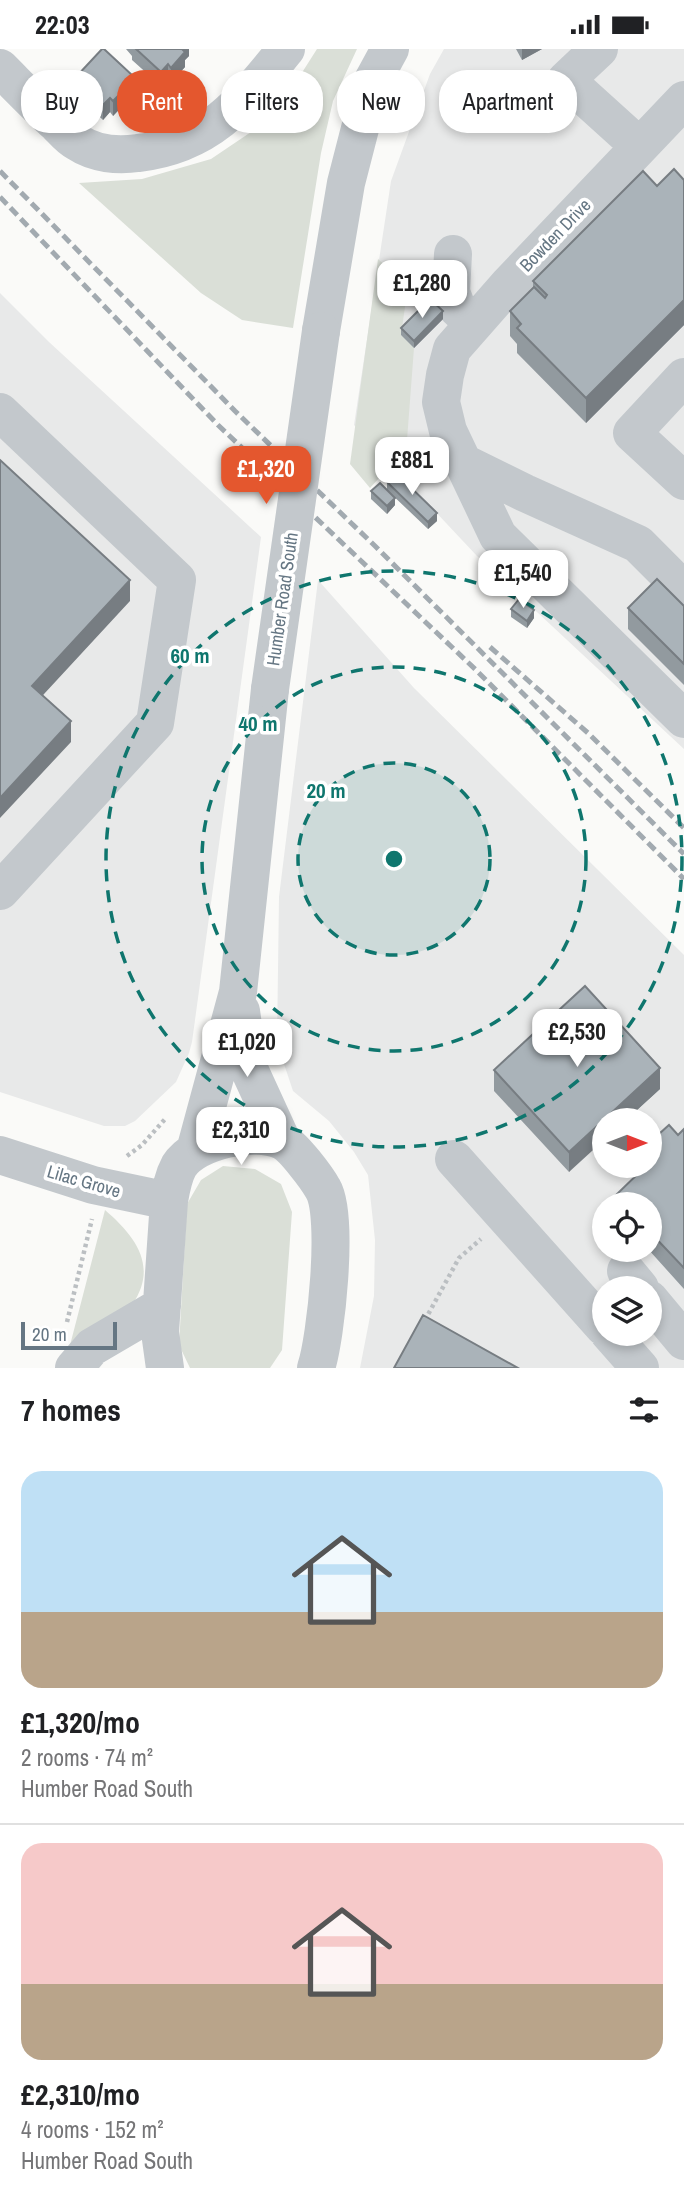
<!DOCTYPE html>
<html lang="en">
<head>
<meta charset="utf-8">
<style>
	:root { --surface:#fff; --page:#f2f2f2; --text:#202124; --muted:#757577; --line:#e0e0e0; --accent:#e4572e }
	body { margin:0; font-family:"Archivo Narrow",sans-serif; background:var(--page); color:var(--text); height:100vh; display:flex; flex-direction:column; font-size:26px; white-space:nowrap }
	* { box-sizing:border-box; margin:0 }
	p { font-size:23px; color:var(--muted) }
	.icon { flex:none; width:38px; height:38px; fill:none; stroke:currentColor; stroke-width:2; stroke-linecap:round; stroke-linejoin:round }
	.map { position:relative; height:1319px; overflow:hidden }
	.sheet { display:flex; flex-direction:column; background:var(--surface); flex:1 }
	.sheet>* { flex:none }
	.hud { position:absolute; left:21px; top:21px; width:642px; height:63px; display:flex; gap:14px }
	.needle { width:46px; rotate:90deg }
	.tools { position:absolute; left:592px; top:1059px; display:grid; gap:14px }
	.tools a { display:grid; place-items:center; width:70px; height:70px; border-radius:50%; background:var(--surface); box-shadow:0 4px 10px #0003; font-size:35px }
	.scale { position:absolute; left:21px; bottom:18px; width:96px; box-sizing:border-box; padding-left:7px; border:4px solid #657683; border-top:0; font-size:19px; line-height:24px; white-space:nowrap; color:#657683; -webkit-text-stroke:5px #fff; paint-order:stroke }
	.price { position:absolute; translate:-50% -60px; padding:0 16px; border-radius:14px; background:#fff; color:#222; font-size:23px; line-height:46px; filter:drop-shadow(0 2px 4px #0008) }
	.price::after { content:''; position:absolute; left:50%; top:42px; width:21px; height:16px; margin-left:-10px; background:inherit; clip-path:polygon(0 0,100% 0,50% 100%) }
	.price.selected { background:var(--accent); color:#fff }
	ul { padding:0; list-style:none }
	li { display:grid; align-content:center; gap:14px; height:371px; padding:0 21px }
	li+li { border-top:2px solid var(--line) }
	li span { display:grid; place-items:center; height:217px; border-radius:21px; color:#555 }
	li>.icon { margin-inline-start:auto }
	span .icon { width:126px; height:126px; fill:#fffc; stroke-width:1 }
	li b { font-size:30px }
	h2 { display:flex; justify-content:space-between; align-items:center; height:84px; padding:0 21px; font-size:30px }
	.chip { padding:0 24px; border-radius:28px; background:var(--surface); box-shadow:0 4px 10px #0003; font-size:24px; line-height:63px }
	.chip.selected { background:var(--accent); color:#fff }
	.status { display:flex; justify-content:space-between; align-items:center; height:49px; padding:0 35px; background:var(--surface); direction:ltr }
	.status svg { height:19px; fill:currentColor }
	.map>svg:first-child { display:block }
</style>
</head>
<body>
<div class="status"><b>22:03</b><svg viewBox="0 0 49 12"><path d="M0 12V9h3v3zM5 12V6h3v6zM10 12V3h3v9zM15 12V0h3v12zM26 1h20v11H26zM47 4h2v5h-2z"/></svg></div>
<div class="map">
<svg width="684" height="1319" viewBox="0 0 684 1319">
	<rect width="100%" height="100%" fill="#fafaf8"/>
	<path fill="#e8e9e9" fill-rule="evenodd" d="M 444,0 L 684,0 L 684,700 L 477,507 L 354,376 L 391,132 L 430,25 Z
		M 0,244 L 49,293 L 261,488 L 192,993 L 189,1004 L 176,1033 L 135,1072 L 125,1077 L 104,1077 L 0,1043 Z
		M 318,531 L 414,639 L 684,906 L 684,1319 L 360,1319 L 374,1247 L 375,1191 L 368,1126 L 354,1103 L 329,1072 L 293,1042 L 277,994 L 279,848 ZM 604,1071 L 649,1071 L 649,1116 L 604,1116 ZM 604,1155 L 649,1155 L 649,1200 L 604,1200 ZM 604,1239 L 649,1239 L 649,1284 L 604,1284 Z"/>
	<path fill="#dadfd7" d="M 317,0 L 357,0 L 333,52 L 321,104 L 293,279 L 242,271 L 201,244 L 79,134 L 142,130 L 211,110 L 251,83 L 296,33 Z
		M 378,210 L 408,237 L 401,286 L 414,299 L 407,391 L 391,416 L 370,439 L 350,415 Z
		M 223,1117 L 255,1120 L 281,1135 L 292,1163 L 282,1301 L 270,1319 L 190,1319 L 179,1296 L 187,1155 L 201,1131 Z
		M 105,1161 C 135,1187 159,1217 132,1256 L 68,1304 Z"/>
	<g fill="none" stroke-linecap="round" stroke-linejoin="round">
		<path stroke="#bbbfc2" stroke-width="4.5" stroke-dasharray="3.5 3.5" stroke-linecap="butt" d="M 127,1107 L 142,1096 L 166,1069
			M 425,1271 L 459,1209 L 481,1190
			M 67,1273 L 92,1170"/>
		<path stroke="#c3c8cc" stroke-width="38" d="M 599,0 L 566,31 L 639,97
			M 0,19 C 19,38 37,57 57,75 C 63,81 69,89 77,93 C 95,105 118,107 138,104 C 210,96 243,53 286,0
			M 684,51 L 509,235 L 452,300 L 445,326 L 441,353 L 448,382 L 498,487 L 684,670
			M 453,205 L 451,243 L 457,259 L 474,275
			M 321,282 L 346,134 L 372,33 L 390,0
			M 684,328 L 632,384 L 684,432
			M 0,363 L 177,531 L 155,674 L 0,842
			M 462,413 L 525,444 L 638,495 L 684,541
			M 241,962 L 249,1020 L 282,1092
			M 195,1102 L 238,943 L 270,640
			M 0,1106 L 93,1136 L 169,1152
			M 454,1110 L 604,1278
			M 626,1222 L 640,1239
			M 649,1250 L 684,1292
			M 609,1284 L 640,1319
			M 74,1319 L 92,1298 L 162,1257
			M 165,1319 L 160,1283 L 169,1152 C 171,1140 173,1128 179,1117 C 195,1091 255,1079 282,1092 C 293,1097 317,1129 323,1140 C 339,1167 326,1289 316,1319"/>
		<path stroke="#a2aab0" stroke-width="5" stroke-dasharray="10 5" stroke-linecap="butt" d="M 0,122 L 235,362 L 374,496 L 684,805
			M 0,148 L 218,376 L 476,621 L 684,830
			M 490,598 L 588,684 L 684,779"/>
		<path stroke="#c3c8cc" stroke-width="38" d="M 270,640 L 321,282"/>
	</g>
	<path fill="#929a9f" d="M 126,0 L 189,0 L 189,7 L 185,11 L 185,18 L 171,33 L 168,30 L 161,37 L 132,11 L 132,7 Z
		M 516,0 L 542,0 L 522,11 Z
		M 75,29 L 132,41 L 128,45 L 128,51 L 113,67 L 110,63 L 103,71 L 75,44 Z
		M 684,131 L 684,276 L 586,374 L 517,304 L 517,295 L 510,287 L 510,262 L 533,239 L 533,232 L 657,137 Z
		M 443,270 L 414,299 L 401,286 L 401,279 Z
		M 387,433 L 437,472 L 428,480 L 387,441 Z
		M 371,442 L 395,456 L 387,465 L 371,450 Z
		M 684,557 L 684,636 L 628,580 L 628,559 Z
		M 511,560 L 534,569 L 527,579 L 511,568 Z
		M 494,1021 L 660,1040 L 626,1071 L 604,1071 L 569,1123 L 494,1042 Z
		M 684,1080 L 684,1240 L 648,1200 L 649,1200 L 649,1155 L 616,1155 L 616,1146 L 637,1126 L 637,1116 L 649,1116 Z"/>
	<path fill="#777d82" d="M 182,0 L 189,0 L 189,7 L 185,11 L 185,18 L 171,33 L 171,19 Z
		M 522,0 L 542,0 L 522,11 Z
		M 168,15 L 168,30 L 161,37 L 161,23 Z
		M 132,26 L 132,41 L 128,45 L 128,51 L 113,67 L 113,52 L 125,34 Z
		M 110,49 L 110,63 L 103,71 L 103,56 Z
		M 684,251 L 684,276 L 586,374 L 586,349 Z
		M 443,262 L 443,270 L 414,299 L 414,292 Z
		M 395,449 L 395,456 L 387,465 L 387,457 Z
		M 437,464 L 437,472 L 428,480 L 428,473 Z
		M 130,531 L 130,552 L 32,658 L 32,637 Z
		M 534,561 L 534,569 L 527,579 L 527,572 Z
		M 71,672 L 71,693 L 0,769 L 0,749 Z
		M 660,1019 L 660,1040 L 626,1071 L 604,1071 L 604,1091 L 569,1123 L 569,1103 Z"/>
	<path fill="#aab3b9" stroke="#777d82" stroke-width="2" d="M 102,0 L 104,0 L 132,26 L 125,34 L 128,37 L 113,52 L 110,49 L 103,56 L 75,29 Z
		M 136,0 L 182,0 L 185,3 L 171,19 L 168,15 L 161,23 Z
		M 674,120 L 684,131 L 684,251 L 586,349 L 517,279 L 521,275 L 510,262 L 534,238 L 545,249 L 547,246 L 533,232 L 643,122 L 657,137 Z
		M 430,250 L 443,262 L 414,292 L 401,279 Z
		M 0,411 L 130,531 L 32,637 L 71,672 L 0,749 Z
		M 396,424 L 437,464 L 428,473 L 387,433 Z
		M 380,434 L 395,449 L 387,457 L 371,442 Z
		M 657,530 L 684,557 L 684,615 L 628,559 Z
		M 519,550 L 534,561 L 527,572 L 511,560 Z
		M 585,937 L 660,1019 L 569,1103 L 494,1021 Z
		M 669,1076 L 678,1086 L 684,1080 L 684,1219 L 649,1182 L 649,1155 L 625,1155 L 616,1146 L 647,1116 L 649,1116 L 649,1094 Z
		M 423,1266 L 518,1319 L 394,1319 Z"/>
	<circle cx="394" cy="810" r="96" fill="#0f766e" fill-opacity=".12"/>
	<g fill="none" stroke="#0f766e" stroke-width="3.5" stroke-dasharray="12 9">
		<circle cx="394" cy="810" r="96"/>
		<circle cx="394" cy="810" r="192"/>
		<circle cx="394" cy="810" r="288"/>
	</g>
	<g text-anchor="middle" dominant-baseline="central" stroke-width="7" stroke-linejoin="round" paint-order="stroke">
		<g font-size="18" fill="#657683" stroke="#fff">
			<text transform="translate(555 186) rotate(-46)">Bowden Drive</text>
			<text transform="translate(282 550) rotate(-82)">Humber Road South</text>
			<text transform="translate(84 1132) rotate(16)">Lilac Grove</text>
		</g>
	</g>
	<circle cx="394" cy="810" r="10" fill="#0f766e" stroke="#fff" stroke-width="3.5"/>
	<g font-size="21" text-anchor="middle" font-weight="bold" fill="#0f766e" stroke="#fff" stroke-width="7" stroke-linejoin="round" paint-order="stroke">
		<text x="190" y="614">60 m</text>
		<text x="258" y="682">40 m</text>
		<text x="326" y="749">20 m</text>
	</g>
</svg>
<div class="tools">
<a><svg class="needle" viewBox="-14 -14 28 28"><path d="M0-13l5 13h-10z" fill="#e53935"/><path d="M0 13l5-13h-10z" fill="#757577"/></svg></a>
<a><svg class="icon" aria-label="locate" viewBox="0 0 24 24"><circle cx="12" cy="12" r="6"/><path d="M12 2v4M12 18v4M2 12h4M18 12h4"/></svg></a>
<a><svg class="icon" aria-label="layers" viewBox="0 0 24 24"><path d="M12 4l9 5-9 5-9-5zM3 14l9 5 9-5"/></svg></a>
</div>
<div class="scale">20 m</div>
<b class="price" style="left:422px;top:271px">£1,280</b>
<b class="price" style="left:412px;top:448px">£881</b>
<b class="price selected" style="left:266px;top:457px">£1,320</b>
<b class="price" style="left:523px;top:561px">£1,540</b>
<b class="price" style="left:577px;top:1020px">£2,530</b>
<b class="price" style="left:247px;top:1030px">£1,020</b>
<b class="price" style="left:241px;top:1118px">£2,310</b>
<div class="hud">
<a class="chip">Buy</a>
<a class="chip selected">Rent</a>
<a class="chip">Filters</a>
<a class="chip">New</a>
<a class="chip">Apartment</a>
</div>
</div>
<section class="sheet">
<h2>7 homes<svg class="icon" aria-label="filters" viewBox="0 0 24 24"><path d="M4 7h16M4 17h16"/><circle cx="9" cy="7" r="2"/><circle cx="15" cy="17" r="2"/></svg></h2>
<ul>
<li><span style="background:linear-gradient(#bfe0f5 65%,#b9a48a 0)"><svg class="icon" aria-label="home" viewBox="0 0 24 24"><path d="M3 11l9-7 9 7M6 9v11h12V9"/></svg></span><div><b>£1,320/mo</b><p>2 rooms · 74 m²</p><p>Humber Road South</p></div></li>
<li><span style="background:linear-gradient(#f6c9c9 65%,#b9a48a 0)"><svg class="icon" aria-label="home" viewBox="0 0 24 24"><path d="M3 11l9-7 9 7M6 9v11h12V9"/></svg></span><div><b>£2,310/mo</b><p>4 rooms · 152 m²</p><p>Humber Road South</p></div></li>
</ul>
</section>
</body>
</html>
